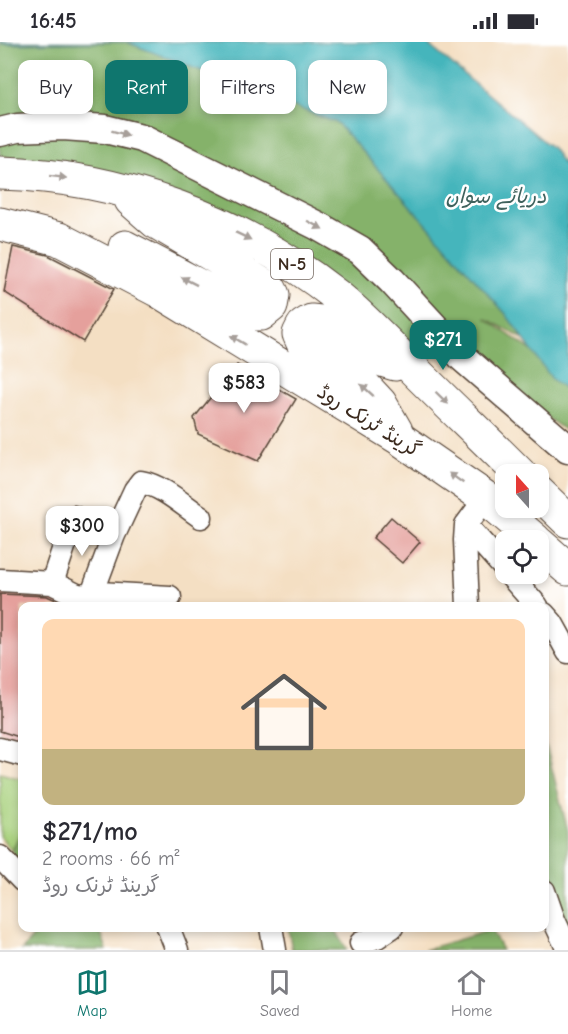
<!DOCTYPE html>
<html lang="en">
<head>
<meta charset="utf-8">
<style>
	:root { --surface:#fff; --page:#f7f7f7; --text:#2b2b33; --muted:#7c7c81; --line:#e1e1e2; --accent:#0f766e }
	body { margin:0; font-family:"Comic Neue","Playpen Sans Arabic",sans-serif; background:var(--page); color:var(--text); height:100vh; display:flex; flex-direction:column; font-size:22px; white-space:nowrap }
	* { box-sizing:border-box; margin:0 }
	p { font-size:20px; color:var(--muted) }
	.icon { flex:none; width:33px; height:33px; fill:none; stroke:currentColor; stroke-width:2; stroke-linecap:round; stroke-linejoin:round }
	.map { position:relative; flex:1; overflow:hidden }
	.side { position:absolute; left:18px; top:560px; width:531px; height:330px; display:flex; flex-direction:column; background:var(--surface); border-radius:12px; box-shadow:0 3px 9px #0003 }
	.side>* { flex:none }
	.banner { position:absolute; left:18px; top:18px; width:532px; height:54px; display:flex; gap:12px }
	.needle { width:39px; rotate:339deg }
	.buttons { position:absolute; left:495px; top:422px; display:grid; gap:12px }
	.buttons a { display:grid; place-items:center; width:54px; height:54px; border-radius:12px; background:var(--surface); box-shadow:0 3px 9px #0003; font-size:30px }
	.price { position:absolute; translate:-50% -51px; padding:0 14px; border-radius:12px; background:#fff; color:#222; font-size:20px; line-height:39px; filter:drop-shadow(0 2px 3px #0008) }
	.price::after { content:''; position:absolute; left:50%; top:36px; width:18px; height:14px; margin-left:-9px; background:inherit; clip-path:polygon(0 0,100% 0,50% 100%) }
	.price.active { background:var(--accent); color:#fff }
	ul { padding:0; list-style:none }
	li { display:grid; align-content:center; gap:12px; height:318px; padding:0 24px }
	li+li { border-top:2px solid var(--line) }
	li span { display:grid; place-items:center; height:186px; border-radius:12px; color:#555 }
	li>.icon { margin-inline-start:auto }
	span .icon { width:108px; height:108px; fill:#fffc; stroke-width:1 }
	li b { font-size:26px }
	.chip { padding:0 21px; border-radius:12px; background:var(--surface); box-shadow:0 3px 9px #0003; font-size:21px; line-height:54px }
	.chip.active { background:var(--accent); color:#fff }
	.status { display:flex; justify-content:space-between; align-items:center; height:42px; padding:0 30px; background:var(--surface); direction:ltr }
	.status svg { height:16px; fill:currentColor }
	.tab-bar { display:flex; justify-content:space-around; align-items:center; height:84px; border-top:2px solid var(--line); background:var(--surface); font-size:16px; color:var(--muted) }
	.tab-bar a { display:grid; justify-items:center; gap:3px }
	.tab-bar .active { color:var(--accent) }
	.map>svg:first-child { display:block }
</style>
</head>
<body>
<div class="status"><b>16:45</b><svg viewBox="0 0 49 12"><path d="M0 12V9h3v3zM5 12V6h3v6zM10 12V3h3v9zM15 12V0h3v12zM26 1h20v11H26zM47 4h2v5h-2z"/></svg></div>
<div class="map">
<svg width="568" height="908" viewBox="0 0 568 908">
	<rect width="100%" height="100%" fill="#fff"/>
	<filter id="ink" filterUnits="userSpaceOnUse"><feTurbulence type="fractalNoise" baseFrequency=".0167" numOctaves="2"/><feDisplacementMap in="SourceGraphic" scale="12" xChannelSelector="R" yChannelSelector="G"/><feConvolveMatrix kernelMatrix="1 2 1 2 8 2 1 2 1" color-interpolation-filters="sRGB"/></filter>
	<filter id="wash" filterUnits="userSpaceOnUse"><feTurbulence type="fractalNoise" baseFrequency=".008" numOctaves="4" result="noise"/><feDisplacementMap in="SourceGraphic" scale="24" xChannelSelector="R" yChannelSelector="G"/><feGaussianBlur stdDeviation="1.35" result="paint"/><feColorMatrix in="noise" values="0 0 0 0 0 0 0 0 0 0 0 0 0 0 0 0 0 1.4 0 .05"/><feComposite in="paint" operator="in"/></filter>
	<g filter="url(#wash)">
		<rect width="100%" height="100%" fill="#f4dfc3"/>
		<path fill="#a7d07b" stroke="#717d4c" stroke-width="1.5" d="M 0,731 L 22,737 L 22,787 L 12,809 L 0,794 Z"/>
		<path fill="#85b26b" stroke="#606e44" stroke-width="1.5" d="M 0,0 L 169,0 L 367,71 L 568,321 L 485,276 L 568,334 L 568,390 L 432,298 L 416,289 L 402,308 L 345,249 L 75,124 L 0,114 Z
			M 544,696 L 568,789 L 568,897 L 545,847 Z
			M 22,787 L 22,828 L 12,809 Z
			M 41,885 L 99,885 L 107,908 L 22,908 Z
			M 288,885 L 334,885 L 347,908 L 292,908 Z
			M 491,888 L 502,908 L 424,908 Z"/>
		<path fill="#45b5bc" stroke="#40706d" stroke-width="1.5" d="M 0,0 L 425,0 L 552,106 L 568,129 L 568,349 L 552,337 L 505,271 L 337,81 L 126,0 L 0,2 Z"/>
		<g id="blocks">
			<path fill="#e5a09c" d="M 13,205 L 48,213 L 114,247 L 83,300 L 4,250 Z
				M 237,323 L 296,357 L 258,419 L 198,392 L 194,376 Z
				M 391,475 L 420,500 L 402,521 L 373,496 Z
				M 0,552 L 47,554 L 69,564 L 22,564 L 22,696 L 0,689 Z"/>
		</g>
	</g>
	<g filter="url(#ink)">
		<use href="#blocks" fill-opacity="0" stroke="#574537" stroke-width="1.5"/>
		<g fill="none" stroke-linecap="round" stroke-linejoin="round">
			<g stroke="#574537" stroke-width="25">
				<path id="minor" d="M 466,483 L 506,528
					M 508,531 L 537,564
					M 0,538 L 52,541 L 79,554 L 99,551 L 170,555
					M 52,541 L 74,475
					M 92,552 L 114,493 L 135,448 L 141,440 C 163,444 183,463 201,475
					M 468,564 L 465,498 L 466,483 L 486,456
					M 544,572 L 552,581 L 568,610
					M 0,707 L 22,713
					M 0,815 L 22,838
					M 544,849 L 554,878 L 568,908
					M 168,885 L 177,908
					M 271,885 L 275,908
					M 361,901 L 377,895 L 392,885"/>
			</g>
			<g stroke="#574537" stroke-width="31">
				<path id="major" d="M 0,90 L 17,86 L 63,84 L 105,87 L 142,96 L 318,184 L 360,208 L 392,239 L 463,316 L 568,407"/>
			</g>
			<g stroke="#574537" stroke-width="35">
				<path id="highway" d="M 0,131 C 121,134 242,179 337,254 C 364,276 388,302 413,327 C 448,362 485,397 520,432
					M 0,182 L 59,197 L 157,248 L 399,396 L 486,456 L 535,498
					M 125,205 L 253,272 L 261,272 L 271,264 L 273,253 L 270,247 L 156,180 L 131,158
					M 395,322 L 385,319 L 320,280 L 311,279 L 303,284 L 299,292 L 303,301 L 366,346 L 380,361 L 396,389
					M 538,450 L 568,479
					M 538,501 L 568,527"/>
			</g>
			<use href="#minor" stroke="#fff" stroke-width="22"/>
			<use href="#major" stroke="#fff" stroke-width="28"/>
			<use href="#highway" stroke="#fff" stroke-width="33"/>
		</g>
		<defs><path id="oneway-solid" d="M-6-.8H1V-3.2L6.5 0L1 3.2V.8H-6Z" transform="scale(1.5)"/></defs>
		<g fill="#a79f9a">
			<use href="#oneway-solid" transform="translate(120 91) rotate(15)"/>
			<use href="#oneway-solid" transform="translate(58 135) rotate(7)"/>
			<use href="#oneway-solid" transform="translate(315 183) rotate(28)"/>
			<use href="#oneway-solid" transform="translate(243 194) rotate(26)"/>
			<use href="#oneway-solid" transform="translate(189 239) rotate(-153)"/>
			<use href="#oneway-solid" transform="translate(238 298) rotate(-149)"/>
			<use href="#oneway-solid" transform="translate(367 348) rotate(-138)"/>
			<use href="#oneway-solid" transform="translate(442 356) rotate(44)"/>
			<use href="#oneway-solid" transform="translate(456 436) rotate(-145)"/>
		</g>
	</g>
	<g text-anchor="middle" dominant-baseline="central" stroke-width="5" stroke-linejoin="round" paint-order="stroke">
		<rect fill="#fff" stroke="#766a62" stroke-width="1.5" x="271" y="207" width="42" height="30" rx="4.5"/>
		<g font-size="18" font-weight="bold" fill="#3b2a1e">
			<text x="292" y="222">N-5</text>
		</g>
		<g font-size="20" fill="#3b2a1e" stroke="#fff">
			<text transform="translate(369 379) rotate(32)">گرینڈ ٹرنک روڈ</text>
		</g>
		<g font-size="21" font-style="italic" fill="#3f625d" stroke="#fff">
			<text x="496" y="154">دریائے سواں</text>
		</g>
	</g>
</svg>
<div class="buttons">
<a><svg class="needle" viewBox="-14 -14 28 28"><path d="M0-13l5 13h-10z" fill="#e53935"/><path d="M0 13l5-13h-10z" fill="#7c7c81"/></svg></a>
<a><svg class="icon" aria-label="locate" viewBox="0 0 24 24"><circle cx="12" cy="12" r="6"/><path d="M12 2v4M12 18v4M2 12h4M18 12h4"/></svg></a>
</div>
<b class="price active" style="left:443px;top:329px">$271</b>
<b class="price" style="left:244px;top:372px">$583</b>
<b class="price" style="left:82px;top:515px">$300</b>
<div class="banner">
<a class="chip">Buy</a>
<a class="chip active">Rent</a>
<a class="chip">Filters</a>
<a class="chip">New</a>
</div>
<section class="side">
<ul>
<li><span style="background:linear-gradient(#ffd9b3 70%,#c2b280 0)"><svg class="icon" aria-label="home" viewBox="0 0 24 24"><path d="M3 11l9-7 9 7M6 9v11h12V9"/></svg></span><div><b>$271/mo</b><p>2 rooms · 66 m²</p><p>گرینڈ ٹرنک روڈ</p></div></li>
</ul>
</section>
</div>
<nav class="tab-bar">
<a class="active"><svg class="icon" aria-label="map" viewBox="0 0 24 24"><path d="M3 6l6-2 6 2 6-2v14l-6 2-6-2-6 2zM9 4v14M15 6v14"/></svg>Map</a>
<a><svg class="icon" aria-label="saved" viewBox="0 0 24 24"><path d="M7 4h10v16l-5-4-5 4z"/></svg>Saved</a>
<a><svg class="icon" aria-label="home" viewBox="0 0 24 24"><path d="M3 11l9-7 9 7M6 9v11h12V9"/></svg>Home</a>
</nav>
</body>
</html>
